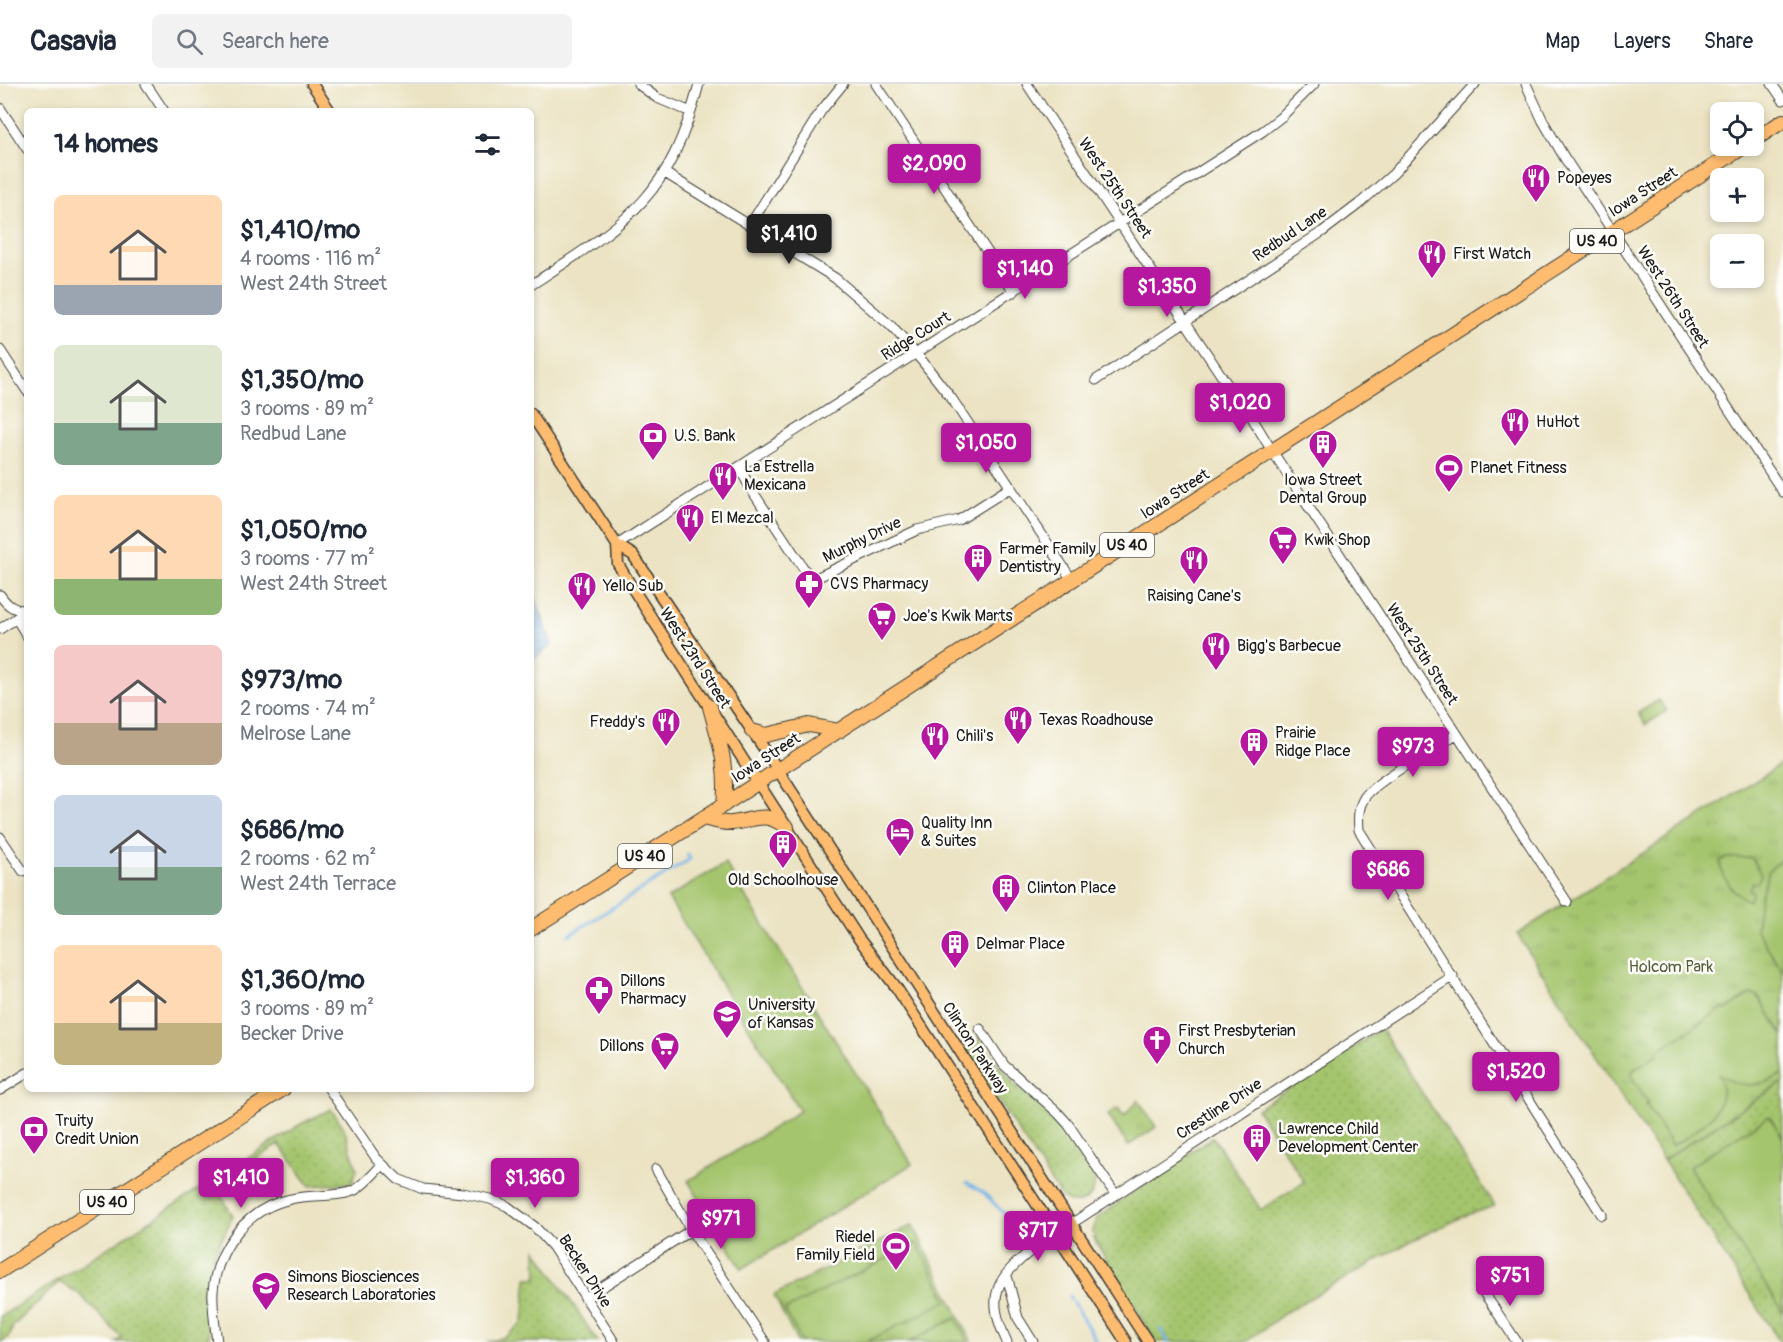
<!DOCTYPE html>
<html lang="en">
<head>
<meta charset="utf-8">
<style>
	:root { --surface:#fff; --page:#f2f2f3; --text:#1f2937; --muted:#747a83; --line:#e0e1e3; --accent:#b5179e }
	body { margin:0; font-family:Pangolin,sans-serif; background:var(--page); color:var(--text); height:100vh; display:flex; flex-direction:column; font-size:22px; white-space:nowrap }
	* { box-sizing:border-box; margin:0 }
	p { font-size:20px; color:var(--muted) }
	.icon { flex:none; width:33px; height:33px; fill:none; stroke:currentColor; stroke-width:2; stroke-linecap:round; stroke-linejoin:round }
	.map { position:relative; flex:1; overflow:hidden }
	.panel { position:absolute; left:24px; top:24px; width:510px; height:984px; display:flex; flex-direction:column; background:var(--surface); border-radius:9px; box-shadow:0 3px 9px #0003 }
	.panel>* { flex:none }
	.fabs { position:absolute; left:1710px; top:18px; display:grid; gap:12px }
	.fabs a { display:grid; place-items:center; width:54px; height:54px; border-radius:9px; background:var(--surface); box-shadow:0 3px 9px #0003; font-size:30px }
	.price { position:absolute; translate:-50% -51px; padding:0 14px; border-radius:6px; background:var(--accent); color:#fff; font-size:20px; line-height:39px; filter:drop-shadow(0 2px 3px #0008) }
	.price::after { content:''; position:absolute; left:50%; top:36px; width:18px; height:14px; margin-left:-9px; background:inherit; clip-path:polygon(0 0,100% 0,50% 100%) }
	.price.selected { background:#222; color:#fff }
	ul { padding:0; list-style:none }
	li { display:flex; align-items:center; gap:18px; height:150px; padding:0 30px }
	li span { display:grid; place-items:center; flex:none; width:168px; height:120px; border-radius:9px; color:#555 }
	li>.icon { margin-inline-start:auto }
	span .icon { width:72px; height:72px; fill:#fffc; stroke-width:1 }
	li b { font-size:26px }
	h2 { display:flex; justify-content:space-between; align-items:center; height:72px; padding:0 30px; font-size:26px }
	header { display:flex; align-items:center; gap:36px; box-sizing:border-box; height:84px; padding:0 30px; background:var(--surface); border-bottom:2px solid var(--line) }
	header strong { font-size:28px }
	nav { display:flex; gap:33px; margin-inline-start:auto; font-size:21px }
	.search { width:420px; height:54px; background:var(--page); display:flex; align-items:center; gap:15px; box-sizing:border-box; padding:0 21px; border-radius:9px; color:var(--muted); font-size:22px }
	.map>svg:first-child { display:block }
</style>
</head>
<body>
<header>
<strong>Casavia</strong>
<div class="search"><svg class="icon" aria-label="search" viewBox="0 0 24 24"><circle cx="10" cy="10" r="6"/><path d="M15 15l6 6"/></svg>Search here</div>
<nav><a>Map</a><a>Layers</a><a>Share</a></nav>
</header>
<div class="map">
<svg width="1783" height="1258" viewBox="0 0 1783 1258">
	<defs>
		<pattern id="grass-dots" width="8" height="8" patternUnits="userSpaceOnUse" patternTransform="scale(1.5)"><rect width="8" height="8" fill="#a4c56d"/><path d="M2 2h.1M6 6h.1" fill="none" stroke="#8da95e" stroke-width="1.8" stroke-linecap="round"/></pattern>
		<pattern id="park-tufts" width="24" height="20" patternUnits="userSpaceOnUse" patternTransform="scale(1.5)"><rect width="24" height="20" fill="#a4c56d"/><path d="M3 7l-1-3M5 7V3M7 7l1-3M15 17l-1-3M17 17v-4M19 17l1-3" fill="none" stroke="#8da95e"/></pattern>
		<pattern id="water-rules" width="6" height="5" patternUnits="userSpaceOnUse" patternTransform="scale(1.5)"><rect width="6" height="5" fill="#76b4e9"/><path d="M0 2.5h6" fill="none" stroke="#669ac7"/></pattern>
	</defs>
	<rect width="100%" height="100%" fill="#fdfcf7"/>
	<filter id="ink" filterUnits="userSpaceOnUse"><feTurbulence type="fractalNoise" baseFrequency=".0167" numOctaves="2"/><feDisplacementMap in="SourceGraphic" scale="12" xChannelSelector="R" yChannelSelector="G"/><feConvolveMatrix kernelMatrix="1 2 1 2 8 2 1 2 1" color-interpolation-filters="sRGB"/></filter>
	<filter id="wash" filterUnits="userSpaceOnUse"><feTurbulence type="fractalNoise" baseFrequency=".008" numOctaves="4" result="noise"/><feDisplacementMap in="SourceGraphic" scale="24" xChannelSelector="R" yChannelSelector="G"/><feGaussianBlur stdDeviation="1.35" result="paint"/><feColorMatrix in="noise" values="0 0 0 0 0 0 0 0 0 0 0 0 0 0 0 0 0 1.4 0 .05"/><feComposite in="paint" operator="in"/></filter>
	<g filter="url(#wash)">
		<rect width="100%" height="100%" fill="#ebe3c3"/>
		<path fill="url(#grass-dots)" stroke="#607044" stroke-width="1.5" d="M 1381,945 L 1495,1122 L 1469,1130 L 1413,1156 L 1289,1226 L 1246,1258 L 1156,1258 L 1094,1155 L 1093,1145 L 1097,1134 L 1182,1073 L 1213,1053 L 1261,1126 L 1304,1098 L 1257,1025 Z
			M 979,954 C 990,971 1002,987 1016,1001 C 1029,1013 1043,1022 1055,1035 C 1069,1049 1080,1067 1090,1083 C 1105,1106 1082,1131 1061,1113 L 964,964 Z
			M 1783,998 L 1783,1258 L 1780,1258 L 1663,1076 Z
			M 331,1025 L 344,1044 L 357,1085 L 352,1099 L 310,1102 L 279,1060 L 215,1102 L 233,1132 L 214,1171 L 207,1220 L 209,1258 L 116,1258 L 122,1254 L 78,1209 L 59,1198 L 13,1242 L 10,1251 L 3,1258 L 0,1258 L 0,1233 L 301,1040 Z
			M 536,1165 L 598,1258 L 487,1258 L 506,1253 L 523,1238 L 527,1194 L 537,1194 Z"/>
		<path fill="url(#park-tufts)" stroke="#607044" stroke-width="1.5" d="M 1783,679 L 1783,998 L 1663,1076 L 1517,850 Z
			M 1138,1016 L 1156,1043 L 1128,1062 L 1108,1031 L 1118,1024 L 1124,1032 Z
			M 913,1141 L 972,1258 L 797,1258 L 774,1211 Z"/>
		<path fill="#a4c56d" stroke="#607044" stroke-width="1.5" d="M 1659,616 L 1667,627 L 1645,641 L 1638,629 Z
			M 1783,773 L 1783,888 L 1756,846 L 1760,814 L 1769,787 Z
			M 1726,774 L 1752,774 L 1761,791 L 1757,799 L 1752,798 L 1749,806 L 1753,808 L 1749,817 C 1734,811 1721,793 1720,777 Z
			M 725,779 L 912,1080 L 742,1185 L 688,1097 L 800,1027 L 668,814 Z
			M 1751,910 L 1758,912 L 1783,951 L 1783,990 C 1759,1003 1742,1006 1719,990 C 1734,1023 1697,1048 1672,1062 L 1646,1020 L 1648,1018 L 1632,993 L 1633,986 L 1658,970 L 1657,967 L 1723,924 L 1725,926 Z
			M 1769,1032 L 1783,1054 L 1783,1228 L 1689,1083 Z
			M 917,1159 L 947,1217 L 866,1258 L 802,1258 L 785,1226 Z
			M 956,1234 L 968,1258 L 909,1258 Z"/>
		<path fill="url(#water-rules)" stroke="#496882" stroke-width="1.5" d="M 531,502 L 552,561 L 531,577 Z"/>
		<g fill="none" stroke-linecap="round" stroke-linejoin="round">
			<path stroke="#76b4e9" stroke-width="3" d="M 569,851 L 690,775 L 687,770
				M 967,1099 L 984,1109 L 1029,1155
				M 1069,1212 L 1097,1258
				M 1160,1245 L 1169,1258"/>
		</g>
	</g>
	<g filter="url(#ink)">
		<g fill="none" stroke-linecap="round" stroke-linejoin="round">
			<g stroke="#3b3a35" stroke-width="11">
				<path id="minor" d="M 146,0 L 164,27
					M 638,0 L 657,14 L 691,28
					M 876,0 L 1014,208
					M 1027,0 L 1237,315 L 1239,321
					M 1526,0 L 1543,37 L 1564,73 L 1783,408
					M 1772,0 L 1783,16
					M 0,24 L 27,65
					M 665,89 L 835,194 L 891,242 L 923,278 L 952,315 L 1072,496
					M 750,141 L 821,27 L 843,0
					M 531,201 C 626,139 669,116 699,0
					M 0,266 L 27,307
					M 1096,296 L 1322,148 L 1359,120 L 1393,90 L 1475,0
					M 1237,315 L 1245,322 L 1272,367 L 1567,818
					M 739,383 L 751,405 L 806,488 L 811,492 L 816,494 L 917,446 L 959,436 L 1011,403
					M 617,461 L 1263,47 L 1281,33 L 1314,0
					M 0,511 C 7,521 14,527 27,526
					M 16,534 L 27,552
					M 0,545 L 27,527
					M 1456,650 C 1436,664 1375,697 1364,714 C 1358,724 1358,734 1359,746 L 1602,1131
					M 0,753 L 23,787
					M 980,945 L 1004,981 L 1058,1029 L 1068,1040 L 1115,1110
					M 329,1005 L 376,1074 L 398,1095 L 423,1105 L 463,1109 L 490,1115 L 507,1122 L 535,1143 L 553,1163 L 614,1258
					M 0,1006 L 27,989
					M 656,1085 L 691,1146 L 765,1258
					M 1007,1192 L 1018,1234 L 1033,1258
					M 1480,1203 L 1517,1258
					M 585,1214 L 691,1146
					M 217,1258 C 215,1242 212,1224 213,1207 C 217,1164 247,1124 291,1115 C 309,1110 339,1114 355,1106 C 365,1100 374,1089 382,1081
					M 1007,1258 C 985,1211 996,1195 1034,1164 L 1453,892"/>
			</g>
			<g stroke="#3b3a35" stroke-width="13">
				<path id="major" d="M 312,0 L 330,27
					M 531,330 L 617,461 L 633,471 L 765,666 L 1148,1258
					M 617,461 L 618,480 L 633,505 L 859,855 L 896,903 L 1126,1258"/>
			</g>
			<g stroke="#3b3a35" stroke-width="16">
				<path id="highway" d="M 1754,56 L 1783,37
					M 710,623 C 720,660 728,682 724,721
					M 752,647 L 766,651 L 809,641 L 839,647
					M 703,734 C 712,736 723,740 732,739 C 758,736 762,726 787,743
					M 531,845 L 1745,62
					M 0,1187 L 283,1005"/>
			</g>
			<use href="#minor" stroke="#fff" stroke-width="9"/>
			<use href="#major" stroke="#fdbc6f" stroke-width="10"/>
			<use href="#highway" stroke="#fdbc6f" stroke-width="14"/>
		</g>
	</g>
	<defs>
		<g id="restaurant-pin" transform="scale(1.5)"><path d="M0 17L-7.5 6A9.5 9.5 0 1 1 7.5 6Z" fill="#b5179e" stroke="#fdfcf7"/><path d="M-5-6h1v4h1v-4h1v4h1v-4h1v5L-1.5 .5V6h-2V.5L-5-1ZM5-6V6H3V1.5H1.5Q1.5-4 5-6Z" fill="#fff"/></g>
		<g id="bank-pin" transform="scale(1.5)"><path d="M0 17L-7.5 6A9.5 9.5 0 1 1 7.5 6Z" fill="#b5179e" stroke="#fdfcf7"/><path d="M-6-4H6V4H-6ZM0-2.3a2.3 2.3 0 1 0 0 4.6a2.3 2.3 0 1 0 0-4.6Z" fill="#fff"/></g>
		<g id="building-pin" transform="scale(1.5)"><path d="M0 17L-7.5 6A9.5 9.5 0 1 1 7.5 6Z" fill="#b5179e" stroke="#fdfcf7"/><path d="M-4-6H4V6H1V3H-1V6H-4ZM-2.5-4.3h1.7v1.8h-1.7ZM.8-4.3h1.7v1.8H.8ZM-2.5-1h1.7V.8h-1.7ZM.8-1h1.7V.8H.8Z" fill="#fff"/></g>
		<g id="stadium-pin" transform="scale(1.5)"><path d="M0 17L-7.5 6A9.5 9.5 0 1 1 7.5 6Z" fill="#b5179e" stroke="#fdfcf7"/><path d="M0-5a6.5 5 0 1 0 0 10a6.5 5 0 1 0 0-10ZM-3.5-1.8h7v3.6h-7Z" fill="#fff"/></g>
		<g id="supermarket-pin" transform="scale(1.5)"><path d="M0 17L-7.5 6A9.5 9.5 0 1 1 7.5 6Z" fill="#b5179e" stroke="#fdfcf7"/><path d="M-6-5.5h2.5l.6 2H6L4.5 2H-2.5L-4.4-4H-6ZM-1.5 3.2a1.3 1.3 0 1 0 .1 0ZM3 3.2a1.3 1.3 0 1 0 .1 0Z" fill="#fff"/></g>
		<g id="pharmacy-pin" transform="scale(1.5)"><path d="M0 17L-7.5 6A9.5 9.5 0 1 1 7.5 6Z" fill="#b5179e" stroke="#fdfcf7"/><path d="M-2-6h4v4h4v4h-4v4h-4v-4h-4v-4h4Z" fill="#fff"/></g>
		<g id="hotel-pin" transform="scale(1.5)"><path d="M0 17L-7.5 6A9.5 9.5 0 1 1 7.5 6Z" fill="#b5179e" stroke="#fdfcf7"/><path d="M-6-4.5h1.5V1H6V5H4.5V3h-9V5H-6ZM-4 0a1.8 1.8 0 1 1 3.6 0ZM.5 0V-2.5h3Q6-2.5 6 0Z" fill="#fff"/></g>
		<g id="university-pin" transform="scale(1.5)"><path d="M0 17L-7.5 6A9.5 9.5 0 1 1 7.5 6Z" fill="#b5179e" stroke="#fdfcf7"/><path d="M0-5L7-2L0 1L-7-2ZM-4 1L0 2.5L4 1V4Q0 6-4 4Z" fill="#fff"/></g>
		<g id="church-pin" transform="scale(1.5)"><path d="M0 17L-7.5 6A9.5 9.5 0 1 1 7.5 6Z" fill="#b5179e" stroke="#fdfcf7"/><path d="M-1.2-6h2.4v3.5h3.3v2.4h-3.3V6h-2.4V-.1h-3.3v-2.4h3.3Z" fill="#fff"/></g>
	</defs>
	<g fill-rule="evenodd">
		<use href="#restaurant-pin" x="1536" y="94"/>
		<use href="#restaurant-pin" x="1432" y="170"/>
		<use href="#restaurant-pin" x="1515" y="338"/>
		<use href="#bank-pin" x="653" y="352"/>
		<use href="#building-pin" x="1323" y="360"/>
		<use href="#stadium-pin" x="1449" y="384"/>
		<use href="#restaurant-pin" x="723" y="392"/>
		<use href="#restaurant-pin" x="690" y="434"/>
		<use href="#supermarket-pin" x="1283" y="456"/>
		<use href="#building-pin" x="978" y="474"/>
		<use href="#restaurant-pin" x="1194" y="476"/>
		<use href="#pharmacy-pin" x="809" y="500"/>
		<use href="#restaurant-pin" x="582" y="502"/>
		<use href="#supermarket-pin" x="882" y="532"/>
		<use href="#restaurant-pin" x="1216" y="562"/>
		<use href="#restaurant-pin" x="1018" y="636"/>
		<use href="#restaurant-pin" x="666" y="638"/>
		<use href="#restaurant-pin" x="935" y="652"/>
		<use href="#building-pin" x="1254" y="658"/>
		<use href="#hotel-pin" x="900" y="748"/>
		<use href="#building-pin" x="783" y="760"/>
		<use href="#building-pin" x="1006" y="804"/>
		<use href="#building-pin" x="955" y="860"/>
		<use href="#pharmacy-pin" x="599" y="906"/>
		<use href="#university-pin" x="727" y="930"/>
		<use href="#church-pin" x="1157" y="956"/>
		<use href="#supermarket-pin" x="665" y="962"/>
		<use href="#bank-pin" x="34" y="1046"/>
		<use href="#building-pin" x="1257" y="1054"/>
		<use href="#stadium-pin" x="896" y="1162"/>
		<use href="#university-pin" x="266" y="1202"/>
	</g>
	<g text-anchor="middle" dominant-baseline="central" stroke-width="5" stroke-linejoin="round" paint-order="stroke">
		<g fill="#fdfcf7" stroke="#605f5e" stroke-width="1.5">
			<rect x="1570" y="145" width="54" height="24" rx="4.5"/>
			<rect x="1100" y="449" width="54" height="24" rx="4.5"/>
			<rect x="618" y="760" width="54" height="24" rx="4.5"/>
			<rect x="80" y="1106" width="54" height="24" rx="4.5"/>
		</g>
		<g font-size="15" font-weight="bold" fill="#1c1c1c">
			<text x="1597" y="157">US 40</text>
			<text x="1127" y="461">US 40</text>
			<text x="645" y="772">US 40</text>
			<text x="107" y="1118">US 40</text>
		</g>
		<g font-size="16" fill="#1c1c1c" stroke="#fdfcf7" text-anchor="start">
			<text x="1557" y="94">Popeyes</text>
			<text x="1453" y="170">First Watch</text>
			<text x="1536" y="338">HuHot</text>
			<text x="674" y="352">U.S. Bank</text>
			<text x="744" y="383">La Estrella<tspan x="744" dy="18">Mexicana</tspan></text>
			<text x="1470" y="384">Planet Fitness</text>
			<text x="1323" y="396" text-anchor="middle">Iowa Street<tspan x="1323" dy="18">Dental Group</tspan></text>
			<text x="711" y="434">El Mezcal</text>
			<text x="1304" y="456">Kwik Shop</text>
			<text x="999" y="465">Farmer Family<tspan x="999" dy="18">Dentistry</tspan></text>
			<text x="830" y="500">CVS Pharmacy</text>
			<text x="603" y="502">Yello Sub</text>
			<text x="1194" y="512" text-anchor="middle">Raising Cane's</text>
			<text x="903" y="532">Joe's Kwik Marts</text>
			<text x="1237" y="562">Bigg's Barbecue</text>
			<text x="1039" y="636">Texas Roadhouse</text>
			<text x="645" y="638" text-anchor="end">Freddy's</text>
			<text x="1275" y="649">Prairie<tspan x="1275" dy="18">Ridge Place</tspan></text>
			<text x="956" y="652">Chili's</text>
			<text x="921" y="739">Quality Inn<tspan x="921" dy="18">&amp; Suites</tspan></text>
			<text x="783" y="796" text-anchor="middle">Old Schoolhouse</text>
			<text x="1027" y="804">Clinton Place</text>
			<text x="976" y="860">Delmar Place</text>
			<text x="620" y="897">Dillons<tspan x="620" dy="18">Pharmacy</tspan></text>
			<text x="748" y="921">University<tspan x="748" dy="18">of Kansas</tspan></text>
			<text x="1178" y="947">First Presbyterian<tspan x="1178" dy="18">Church</tspan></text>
			<text x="644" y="962" text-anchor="end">Dillons</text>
			<text x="55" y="1037">Truity<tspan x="55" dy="18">Credit Union</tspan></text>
			<text x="1278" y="1045">Lawrence Child<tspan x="1278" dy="18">Development Center</tspan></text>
			<text x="875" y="1153" text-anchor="end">Riedel<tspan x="875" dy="18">Family Field</tspan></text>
			<text x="287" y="1193">Simons Biosciences<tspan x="287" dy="18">Research Laboratories</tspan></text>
		</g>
		<g font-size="16" fill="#1c1c1c" stroke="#fdfcf7">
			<text transform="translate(1115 104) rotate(56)">West 25th Street</text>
			<text transform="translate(1643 108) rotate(-33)">Iowa Street</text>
			<text transform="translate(1290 150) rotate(-34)">Redbud Lane</text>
			<text transform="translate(1673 213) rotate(57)">West 26th Street</text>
			<text transform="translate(916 252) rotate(-32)">Ridge Court</text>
			<text transform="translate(1175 410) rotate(-33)">Iowa Street</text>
			<text transform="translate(862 456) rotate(-26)">Murphy Drive</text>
			<text transform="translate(1422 570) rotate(57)">West 25th Street</text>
			<text transform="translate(695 574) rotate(57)">West 23rd Street</text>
			<text transform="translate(766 674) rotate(-33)">Iowa Street</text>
			<text transform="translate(975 964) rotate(57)">Clinton Parkway</text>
			<text transform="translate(1219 1025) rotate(-33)">Crestline Drive</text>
			<text transform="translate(585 1187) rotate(57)">Becker Drive</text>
		</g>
		<g font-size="16" fill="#52603c" stroke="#fdfcf7">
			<text x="1671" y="883">Holcom Park</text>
		</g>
	</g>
</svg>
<div class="fabs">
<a><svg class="icon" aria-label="locate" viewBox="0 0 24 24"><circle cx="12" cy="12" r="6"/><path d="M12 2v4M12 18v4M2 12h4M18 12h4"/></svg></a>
<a>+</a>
<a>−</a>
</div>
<b class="price" style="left:934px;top:111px">$2,090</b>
<b class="price selected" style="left:789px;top:181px">$1,410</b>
<b class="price" style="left:1025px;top:216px">$1,140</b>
<b class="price" style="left:1167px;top:234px">$1,350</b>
<b class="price" style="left:1240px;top:350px">$1,020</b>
<b class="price" style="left:986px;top:390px">$1,050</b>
<b class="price" style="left:1413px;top:694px">$973</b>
<b class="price" style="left:1388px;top:817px">$686</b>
<b class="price" style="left:1516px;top:1019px">$1,520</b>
<b class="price" style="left:241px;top:1125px">$1,410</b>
<b class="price" style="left:535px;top:1125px">$1,360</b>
<b class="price" style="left:721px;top:1166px">$971</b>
<b class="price" style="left:1038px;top:1178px">$717</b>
<b class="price" style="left:1510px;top:1223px">$751</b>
<section class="panel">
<h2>14 homes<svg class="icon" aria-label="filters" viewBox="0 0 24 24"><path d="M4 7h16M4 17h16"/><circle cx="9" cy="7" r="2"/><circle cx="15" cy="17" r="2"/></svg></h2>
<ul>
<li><span style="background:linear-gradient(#ffd9b3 75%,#9aa5b1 0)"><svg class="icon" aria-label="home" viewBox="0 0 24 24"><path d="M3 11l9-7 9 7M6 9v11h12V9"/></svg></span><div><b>$1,410/mo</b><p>4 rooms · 116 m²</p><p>West 24th Street</p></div></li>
<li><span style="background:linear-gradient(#dfe7d0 65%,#7fa58c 0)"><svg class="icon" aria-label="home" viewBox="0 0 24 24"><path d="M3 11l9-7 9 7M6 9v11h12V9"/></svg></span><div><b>$1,350/mo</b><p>3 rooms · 89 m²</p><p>Redbud Lane</p></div></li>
<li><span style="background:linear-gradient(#ffd9b3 70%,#8fb573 0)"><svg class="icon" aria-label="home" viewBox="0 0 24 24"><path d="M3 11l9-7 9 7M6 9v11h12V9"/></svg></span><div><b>$1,050/mo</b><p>3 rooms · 77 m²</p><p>West 24th Street</p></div></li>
<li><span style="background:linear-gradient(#f6c9c9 65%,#b9a48a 0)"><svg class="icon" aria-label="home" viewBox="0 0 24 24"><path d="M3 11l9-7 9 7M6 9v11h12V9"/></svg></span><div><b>$973/mo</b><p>2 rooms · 74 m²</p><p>Melrose Lane</p></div></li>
<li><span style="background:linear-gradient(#c9d6e8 60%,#7fa58c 0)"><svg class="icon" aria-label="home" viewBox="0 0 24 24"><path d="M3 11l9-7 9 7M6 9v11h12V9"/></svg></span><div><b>$686/mo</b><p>2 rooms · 62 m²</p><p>West 24th Terrace</p></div></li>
<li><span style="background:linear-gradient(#ffd9b3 65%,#c2b280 0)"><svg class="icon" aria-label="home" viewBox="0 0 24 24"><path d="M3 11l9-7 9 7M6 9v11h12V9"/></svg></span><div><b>$1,360/mo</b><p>3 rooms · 89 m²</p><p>Becker Drive</p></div></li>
</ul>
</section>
</div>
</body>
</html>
